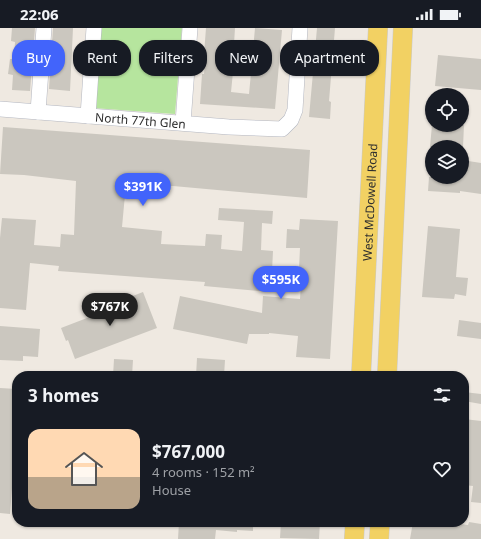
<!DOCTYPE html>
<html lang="en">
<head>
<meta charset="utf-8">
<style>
	:root { --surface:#171b24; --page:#242831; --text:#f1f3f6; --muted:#9ea1a6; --accent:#4264fb }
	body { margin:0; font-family:"Noto Sans",sans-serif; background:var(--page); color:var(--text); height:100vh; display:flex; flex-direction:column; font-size:15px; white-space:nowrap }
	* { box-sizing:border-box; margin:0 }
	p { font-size:13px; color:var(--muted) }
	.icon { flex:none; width:22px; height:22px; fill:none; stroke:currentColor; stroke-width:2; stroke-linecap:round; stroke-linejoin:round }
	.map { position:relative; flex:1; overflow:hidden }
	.side { position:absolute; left:12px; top:343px; width:457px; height:156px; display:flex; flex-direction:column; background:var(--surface); border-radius:16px; box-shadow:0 1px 3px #0004 }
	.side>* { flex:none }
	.banner { position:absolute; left:12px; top:12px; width:457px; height:36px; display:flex; gap:8px }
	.tools { position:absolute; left:425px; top:60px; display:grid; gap:8px }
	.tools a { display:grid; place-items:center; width:44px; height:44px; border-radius:50%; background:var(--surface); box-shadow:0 1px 3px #0004; font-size:20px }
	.price { position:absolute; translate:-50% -34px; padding:0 9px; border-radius:14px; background:var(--accent); color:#fff; font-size:13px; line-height:26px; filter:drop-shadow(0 1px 2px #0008) }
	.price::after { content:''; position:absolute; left:50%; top:24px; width:12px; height:9px; margin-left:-6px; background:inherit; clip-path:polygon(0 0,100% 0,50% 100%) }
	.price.active { background:#222; color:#fff }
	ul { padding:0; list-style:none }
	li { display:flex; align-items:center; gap:12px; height:100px; padding:0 16px }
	li span { display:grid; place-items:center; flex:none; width:112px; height:80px; border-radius:12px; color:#555 }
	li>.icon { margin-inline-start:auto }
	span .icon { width:48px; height:48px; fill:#fffc; stroke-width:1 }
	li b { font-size:17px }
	h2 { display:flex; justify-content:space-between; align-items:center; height:48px; padding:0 16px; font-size:17px }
	.chip { padding:0 14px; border-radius:16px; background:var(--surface); box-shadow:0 1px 3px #0004; font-size:14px; line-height:36px }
	.chip.active { background:var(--accent); color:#fff }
	.status { display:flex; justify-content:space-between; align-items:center; height:28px; padding:0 20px; background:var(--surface); direction:ltr }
	.status svg { height:11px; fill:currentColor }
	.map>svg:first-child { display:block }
</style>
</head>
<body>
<div class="status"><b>22:06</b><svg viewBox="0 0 49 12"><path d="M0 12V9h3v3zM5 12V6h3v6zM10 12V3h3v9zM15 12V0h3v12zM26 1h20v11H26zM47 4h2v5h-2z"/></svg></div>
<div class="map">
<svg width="481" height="511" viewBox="0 0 481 511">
	<rect width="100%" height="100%" fill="#efe9e1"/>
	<path fill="#b6e59e" d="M 100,0 L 182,0 L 175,86 L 93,80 Z"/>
	<path fill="#cbc7bf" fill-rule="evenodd" d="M 12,0 L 35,0 L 30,63 L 12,62 L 13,47 L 8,46 L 10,31 L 14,31 L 15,14 L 11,13 Z
		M 53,0 L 73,0 L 70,63 L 49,61 Z
		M 206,0 L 235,0 L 233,32 L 252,33 L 255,0 L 282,2 L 275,81 L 200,76 L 202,46 L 204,46 L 206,26 L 204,26 ZM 233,44 L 251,45 L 249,66 L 231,64 Z
		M 317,0 L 335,0 L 329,73 L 331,74 L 330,91 L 309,89 Z
		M 438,27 L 481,31 L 481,62 L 435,58 Z
		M 432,97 L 464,97 L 463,119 L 430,119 Z
		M 3,99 L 310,122 L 307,170 L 173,158 L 126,156 L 122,199 L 162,203 L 161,216 L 205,218 L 206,206 L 222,207 L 221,221 L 242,223 L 244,194 L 218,192 L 219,180 L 273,183 L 272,196 L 262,195 L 261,222 L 273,223 L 271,264 L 204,258 L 205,254 L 58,243 L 59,238 L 30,235 L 26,282 L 0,280 L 0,210 L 2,190 L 36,192 L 34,217 L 60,219 L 61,206 L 74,207 L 76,153 L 24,147 L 0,146 Z
		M 462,132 L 481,135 L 481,166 L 460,163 L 460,165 L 428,163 L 429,149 L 462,149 Z
		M 300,191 L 338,193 L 330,331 L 296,329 L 298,308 L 269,305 L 269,306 L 249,306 L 247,316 L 173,301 L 180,268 L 262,285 L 263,268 L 300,271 L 302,241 L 299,241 L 300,220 L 286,220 L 287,201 L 299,202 Z
		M 428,198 L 460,201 L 456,249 L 468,250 L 466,268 L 455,266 L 454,271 L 422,269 Z
		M 143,264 L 157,300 L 75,331 L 68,312 L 66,313 L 61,300 L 126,275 L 125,271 Z
		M 459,292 L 481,295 L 481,311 L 457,308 Z
		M 0,298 L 40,301 L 38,329 L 23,328 L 23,333 L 0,332 Z
		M 197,330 L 225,332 L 224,348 L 196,348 Z
		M 114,331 L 133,332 L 132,348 L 113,348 Z
		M 0,360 L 17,361 L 17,395 L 10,486 L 0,485 Z
		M 464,364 L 481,366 L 481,376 L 464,373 Z
		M 464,391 L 481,393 L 481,475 L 471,474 L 473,458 L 464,457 Z
		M 179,494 L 253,494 L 253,503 L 237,502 L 237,504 L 216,502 L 215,511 L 178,511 Z
		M 281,494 L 320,494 L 319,511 L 280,510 Z
		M 413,494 L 445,494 L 468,497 L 469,494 L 481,496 L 481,511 L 410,511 Z"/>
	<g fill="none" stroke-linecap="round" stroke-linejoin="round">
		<g stroke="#b4b7c1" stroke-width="16">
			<g id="minor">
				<path id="s1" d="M 0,81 L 229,99 L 282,101 L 291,92 L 295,82 L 300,0"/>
				<path d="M 38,84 L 44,0"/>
				<path d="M 88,88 L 94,0"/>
				<path d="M 183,95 L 190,0"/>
			</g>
		</g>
		<g stroke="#c9c9c9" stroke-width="20">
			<g id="major">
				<path id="s2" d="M 361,348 L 378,0"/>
				<path d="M 387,348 L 403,0"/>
				<path d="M 354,511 L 355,494"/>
				<path d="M 379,511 L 380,494"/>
			</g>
		</g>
		<use href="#minor" stroke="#fff" stroke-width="15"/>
		<use href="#major" stroke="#f2d163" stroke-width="19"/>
	</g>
	<g text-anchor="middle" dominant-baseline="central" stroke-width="4" stroke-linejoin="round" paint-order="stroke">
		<g font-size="12" fill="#2e2e2e" stroke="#fff">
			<text stroke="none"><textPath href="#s1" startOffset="141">North 77th Glen</textPath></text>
			<text stroke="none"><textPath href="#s2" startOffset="174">West McDowell Road</textPath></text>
		</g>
	</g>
</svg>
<div class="tools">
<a><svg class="icon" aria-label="locate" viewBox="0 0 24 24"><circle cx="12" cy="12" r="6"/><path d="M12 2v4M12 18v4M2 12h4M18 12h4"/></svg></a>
<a><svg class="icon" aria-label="layers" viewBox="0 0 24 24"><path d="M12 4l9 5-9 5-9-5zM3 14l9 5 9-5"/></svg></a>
</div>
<b class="price" style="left:143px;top:179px">$391K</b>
<b class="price" style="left:281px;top:272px">$595K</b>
<b class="price active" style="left:110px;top:299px">$767K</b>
<div class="banner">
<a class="chip active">Buy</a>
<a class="chip">Rent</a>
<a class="chip">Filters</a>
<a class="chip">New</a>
<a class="chip">Apartment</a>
</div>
<section class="side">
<h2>3 homes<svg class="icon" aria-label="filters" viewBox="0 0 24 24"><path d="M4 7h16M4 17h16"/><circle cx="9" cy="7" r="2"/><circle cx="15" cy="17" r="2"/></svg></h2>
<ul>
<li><span style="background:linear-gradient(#ffd9b3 60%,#b9a48a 0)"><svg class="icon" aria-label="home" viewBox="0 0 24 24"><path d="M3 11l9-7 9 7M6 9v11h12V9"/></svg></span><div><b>$767,000</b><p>4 rooms · 152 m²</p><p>House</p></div><svg class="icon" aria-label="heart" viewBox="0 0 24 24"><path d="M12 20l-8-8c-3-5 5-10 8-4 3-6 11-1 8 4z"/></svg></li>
</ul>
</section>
</div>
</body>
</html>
